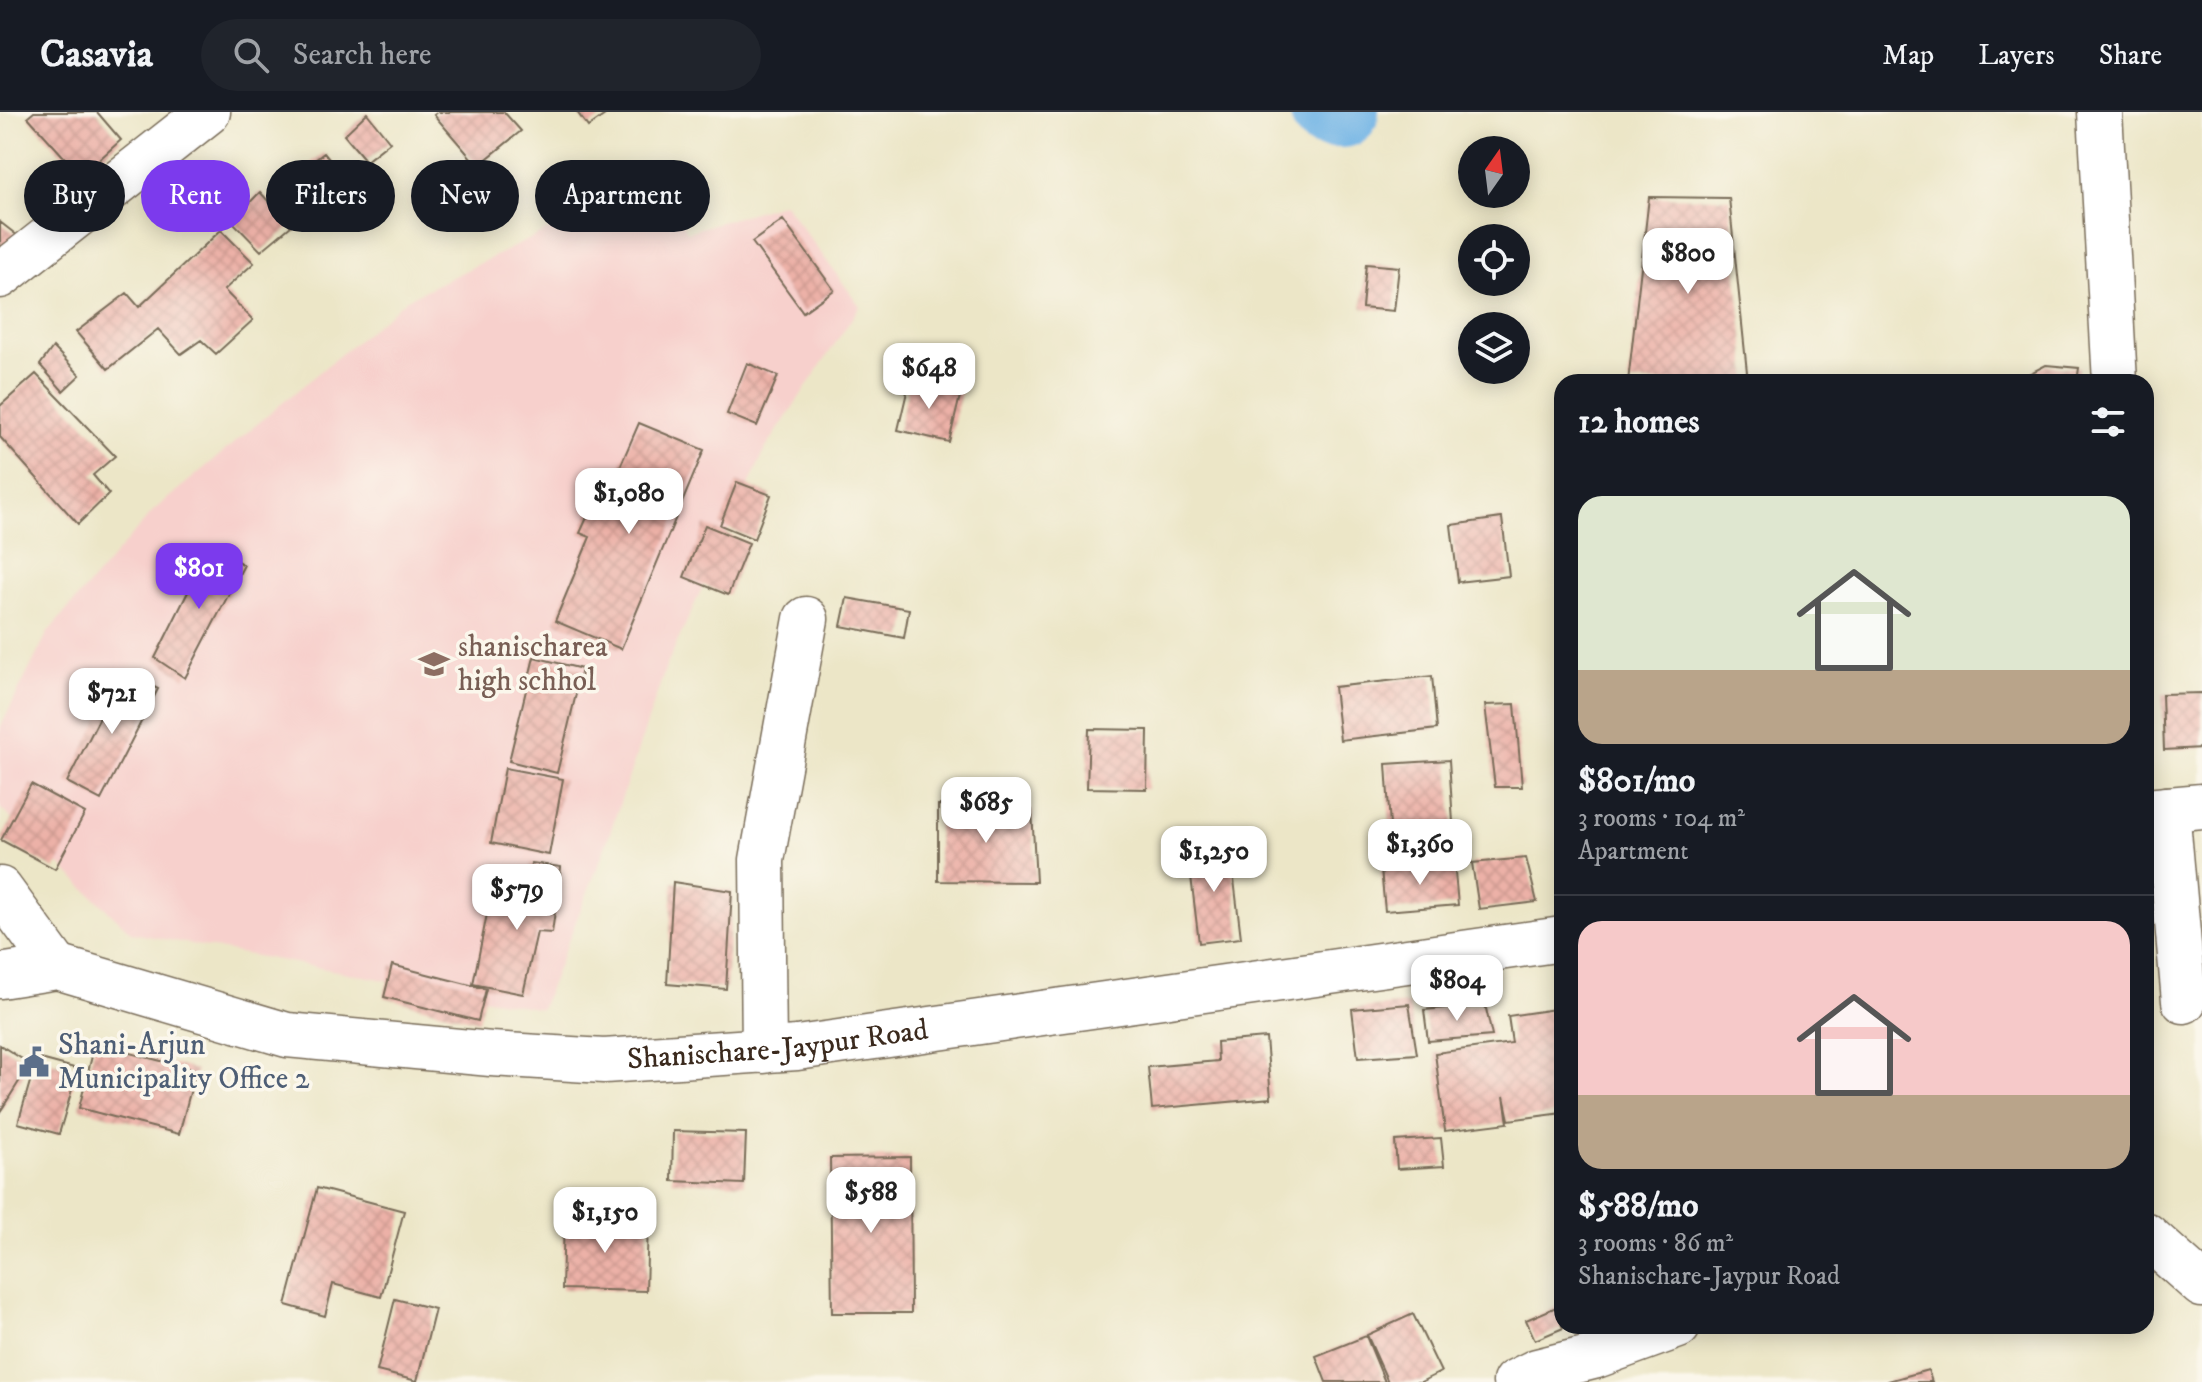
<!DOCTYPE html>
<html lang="en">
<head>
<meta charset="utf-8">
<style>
	:root { --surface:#171b24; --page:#20242c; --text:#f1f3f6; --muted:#9ea1a6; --line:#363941; --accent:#7c3aed }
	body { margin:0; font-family:"IM FELL DW Pica",serif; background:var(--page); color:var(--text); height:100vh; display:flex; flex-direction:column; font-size:30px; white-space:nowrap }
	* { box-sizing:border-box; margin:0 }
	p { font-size:26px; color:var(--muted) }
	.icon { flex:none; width:44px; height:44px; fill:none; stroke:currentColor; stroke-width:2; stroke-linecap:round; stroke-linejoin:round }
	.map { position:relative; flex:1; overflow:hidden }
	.drawer { position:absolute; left:1554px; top:262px; width:600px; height:960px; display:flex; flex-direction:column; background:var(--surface); border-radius:24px; box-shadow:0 4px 20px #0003 }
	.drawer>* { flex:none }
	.top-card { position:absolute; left:24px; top:48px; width:760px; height:72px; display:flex; gap:16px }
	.needle { width:52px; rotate:14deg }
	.controls { position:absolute; left:1458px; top:24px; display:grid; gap:16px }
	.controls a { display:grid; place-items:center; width:72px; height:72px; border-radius:50%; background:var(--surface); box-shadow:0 4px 20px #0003; font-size:40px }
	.price { position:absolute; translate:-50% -68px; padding:0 18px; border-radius:16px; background:#fff; color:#222; font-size:26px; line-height:52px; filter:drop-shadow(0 2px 4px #0008) }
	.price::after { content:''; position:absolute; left:50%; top:48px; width:24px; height:18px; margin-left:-12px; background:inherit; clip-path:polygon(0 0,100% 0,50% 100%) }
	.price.selected { background:var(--accent); color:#fff }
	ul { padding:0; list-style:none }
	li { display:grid; align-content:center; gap:16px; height:424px; padding:0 24px }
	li+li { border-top:2px solid var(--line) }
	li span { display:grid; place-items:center; height:248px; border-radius:24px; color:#555 }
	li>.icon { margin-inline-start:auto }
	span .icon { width:144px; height:144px; fill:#fffc; stroke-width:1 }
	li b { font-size:34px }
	h2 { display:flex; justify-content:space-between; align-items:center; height:96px; padding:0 24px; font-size:34px }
	.chip { padding:0 28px; border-radius:36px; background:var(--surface); box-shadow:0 4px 20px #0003; font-size:28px; line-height:72px }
	.chip.selected { background:var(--accent); color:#fff }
	header { display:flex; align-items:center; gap:48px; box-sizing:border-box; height:112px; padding:0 40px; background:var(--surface); border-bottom:2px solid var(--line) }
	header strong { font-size:38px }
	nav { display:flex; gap:44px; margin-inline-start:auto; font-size:28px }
	.search { width:560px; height:72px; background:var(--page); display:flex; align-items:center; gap:20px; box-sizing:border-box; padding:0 28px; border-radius:44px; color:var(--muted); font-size:30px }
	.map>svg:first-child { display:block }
</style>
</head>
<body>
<header>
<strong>Casavia</strong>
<div class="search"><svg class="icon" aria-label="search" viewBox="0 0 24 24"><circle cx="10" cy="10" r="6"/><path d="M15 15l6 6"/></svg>Search here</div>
<nav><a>Map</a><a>Layers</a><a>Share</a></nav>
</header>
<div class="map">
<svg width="2202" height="1270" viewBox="0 0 2202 1270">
	<defs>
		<pattern id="building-cross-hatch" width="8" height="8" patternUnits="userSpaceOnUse" patternTransform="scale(2)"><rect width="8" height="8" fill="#ecb1a7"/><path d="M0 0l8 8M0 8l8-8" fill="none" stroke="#cb988f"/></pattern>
	</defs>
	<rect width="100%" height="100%" fill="#fbf7ec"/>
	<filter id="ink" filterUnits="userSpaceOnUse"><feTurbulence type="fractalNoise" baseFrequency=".0125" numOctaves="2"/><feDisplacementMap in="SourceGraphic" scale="16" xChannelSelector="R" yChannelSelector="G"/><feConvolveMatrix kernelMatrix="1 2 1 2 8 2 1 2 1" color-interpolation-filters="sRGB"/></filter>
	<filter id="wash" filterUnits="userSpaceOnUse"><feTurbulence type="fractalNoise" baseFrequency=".006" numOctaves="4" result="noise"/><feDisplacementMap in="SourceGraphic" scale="32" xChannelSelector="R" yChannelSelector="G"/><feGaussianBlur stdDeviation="1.8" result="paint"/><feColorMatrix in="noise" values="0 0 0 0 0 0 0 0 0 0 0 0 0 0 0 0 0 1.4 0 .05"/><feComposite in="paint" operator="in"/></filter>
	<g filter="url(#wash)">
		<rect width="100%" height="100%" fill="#ece6c7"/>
		<path fill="#f7d0cc" d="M 657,65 L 687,120 L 784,91 L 860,194 L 766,336 L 666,555 L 602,744 L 541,897 L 132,821 L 0,696 L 0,616 L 48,520 L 154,398 L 407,187 Z"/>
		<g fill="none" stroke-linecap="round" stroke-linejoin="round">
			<path stroke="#70b3e5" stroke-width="72" d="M 1326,0 L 1343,0"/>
		</g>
		<g id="blocks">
			<path fill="url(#building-cross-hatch)" d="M 34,0 L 97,0 L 121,28 L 81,64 L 28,5 Z
				M 438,0 L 504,0 L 521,19 L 478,54 L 434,3 Z
				M 577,0 L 609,0 L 588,15 Z
				M 367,1 L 390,30 L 366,49 L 344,23 Z
				M 324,41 L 348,70 L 302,108 L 275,79 Z
				M 260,80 L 291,114 L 261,139 L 232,109 Z
				M 1649,85 L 1729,86 L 1748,270 L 1628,270 Z
				M 783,108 L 834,178 L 803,200 L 752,130 Z
				M 0,110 L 18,124 L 0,141 Z
				M 221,118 L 254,151 L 224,178 L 253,208 L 216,242 L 201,228 L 181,242 L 158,217 L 108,257 L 76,220 L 127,181 L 139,195 Z
				M 1366,152 L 1399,155 L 1394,199 L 1362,196 Z
				M 53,235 L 80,263 L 63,279 L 40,253 Z
				M 747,251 L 778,264 L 757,314 L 727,302 Z
				M 2046,253 L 2079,256 L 2077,270 L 2013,270 Z
				M 36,262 L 115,344 L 93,363 L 109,382 L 78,412 L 0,325 L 0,294 Z
				M 910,267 L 961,280 L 949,330 L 898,318 Z
				M 639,311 L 704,338 L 621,537 L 555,509 L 590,425 L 580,421 L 594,390 L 603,394 Z
				M 737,370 L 771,383 L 754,427 L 720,413 Z
				M 1502,406 L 1509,464 L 1458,470 L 1451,413 Z
				M 705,413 L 749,431 L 728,483 L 684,465 Z
				M 211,434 L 244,453 L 185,566 L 155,546 Z
				M 847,486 L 909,497 L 904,526 L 841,514 Z
				M 534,545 L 582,557 L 557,661 L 509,649 Z
				M 123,560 L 158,577 L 101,688 L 67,670 Z
				M 1432,564 L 1437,617 L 1340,628 L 1334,575 Z
				M 2202,581 L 2202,636 L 2164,638 L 2162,582 Z
				M 1515,592 L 1522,675 L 1495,675 L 1485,593 Z
				M 1089,617 L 1148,618 L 1147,677 L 1087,676 Z
				M 1449,648 L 1455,742 L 1392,746 L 1386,652 Z
				M 505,656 L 563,667 L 549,743 L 491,731 Z
				M 1557,671 L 1562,671 L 1562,707 L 1560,707 Z
				M 31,672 L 85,701 L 55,757 L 1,728 Z
				M 938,693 L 1032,698 L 1036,770 L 938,769 Z
				M 1230,734 L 1241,826 L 1199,831 L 1188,739 Z
				M 1526,746 L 1537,790 L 1479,797 L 1472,751 Z
				M 1454,750 L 1458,793 L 1385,799 L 1381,757 Z
				M 531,751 L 561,755 L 552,821 L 537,820 L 523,882 L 473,872 L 490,787 L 525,796 Z
				M 673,770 L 732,779 L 726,877 L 667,872 Z
				M 392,853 L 486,877 L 478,909 L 384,885 Z
				M 1409,892 L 1417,942 L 1358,946 L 1352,897 Z
				M 1485,892 L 1492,924 L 1428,929 L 1424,898 Z
				M 1562,896 L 1562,1001 L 1509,1008 L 1504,984 L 1508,1011 L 1445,1019 L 1435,941 L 1512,931 L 1508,904 Z
				M 1266,926 L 1271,986 L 1152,997 L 1148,955 L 1218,949 L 1217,930 Z
				M 95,932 L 196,958 L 179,1022 L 79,996 Z
				M 0,933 L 30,952 L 0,1000 Z
				M 37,946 L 78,957 L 59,1022 L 18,1011 Z
				M 673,1019 L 746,1021 L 744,1072 L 672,1069 Z
				M 1441,1026 L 1444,1054 L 1397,1057 L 1395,1029 Z
				M 910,1045 L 911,1201 L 832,1201 L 830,1046 Z
				M 317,1076 L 404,1099 L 381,1185 L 333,1172 L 325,1204 L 286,1193 Z
				M 564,1107 L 648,1109 L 646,1179 L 562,1177 Z
				M 395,1187 L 435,1197 L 417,1269 L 377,1259 Z
				M 1556,1195 L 1562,1214 L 1568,1214 L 1535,1228 L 1526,1208 Z
				M 1413,1202 L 1441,1260 L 1421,1270 L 1388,1270 L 1367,1223 Z
				M 1366,1224 L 1385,1270 L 1326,1270 L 1316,1244 Z
				M 1928,1258 L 1932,1270 L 1888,1270 L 1888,1269 Z"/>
		</g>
	</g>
	<g filter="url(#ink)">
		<use href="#blocks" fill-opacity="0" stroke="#796c59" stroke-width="2"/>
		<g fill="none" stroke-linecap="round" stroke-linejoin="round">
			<g stroke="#796c59" stroke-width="47">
				<g id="minor">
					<path d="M 2100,0 L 2115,270"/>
					<path d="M 0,164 L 208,0"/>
					<path d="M 2167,697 L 2184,889"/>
					<path d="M 2146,699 L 2202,694"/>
					<path d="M 0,777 L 57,855"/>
					<path id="s1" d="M 0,864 L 57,855 L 287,923 L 491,942 L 604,949 L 797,936 L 1562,827"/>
					<path d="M 764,939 L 762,748 L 806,507"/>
					<path d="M 2146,1123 L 2202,1173"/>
					<path d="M 1515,1270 L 1537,1259 L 1593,1245 L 1678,1214"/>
				</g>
			</g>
			<use href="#minor" stroke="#fff" stroke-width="44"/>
		</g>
	</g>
	<defs>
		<g id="school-bare" transform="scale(2.4)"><path d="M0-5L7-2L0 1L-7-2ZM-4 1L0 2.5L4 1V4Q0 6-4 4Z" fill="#8d6e63" stroke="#fbf7ec" stroke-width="2.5" paint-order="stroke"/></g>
		<g id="civic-bare" transform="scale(2.4)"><path d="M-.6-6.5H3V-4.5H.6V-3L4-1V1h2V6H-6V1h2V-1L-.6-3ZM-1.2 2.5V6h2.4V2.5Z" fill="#5c6f8a" stroke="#fbf7ec" stroke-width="2.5" paint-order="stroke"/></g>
	</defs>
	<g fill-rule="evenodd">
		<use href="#school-bare" x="434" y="552"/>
		<use href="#civic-bare" x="34" y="950"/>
	</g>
	<g text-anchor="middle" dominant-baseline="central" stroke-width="7" stroke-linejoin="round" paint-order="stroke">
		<g font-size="30" fill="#785e54" stroke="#fbf7ec" text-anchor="start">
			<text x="458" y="535">shanischarea<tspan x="458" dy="34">high schhol</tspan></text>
		</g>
		<g font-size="30" fill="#3b2a1e" stroke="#fbf7ec">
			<text stroke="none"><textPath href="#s1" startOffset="790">Shanischare-Jaypur Road</textPath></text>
		</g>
		<g font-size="30" fill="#4e5e75" stroke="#fbf7ec" text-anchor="start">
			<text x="58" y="933">Shani-Arjun<tspan x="58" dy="34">Municipality Office 2</tspan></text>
		</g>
	</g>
</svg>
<div class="controls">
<a><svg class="needle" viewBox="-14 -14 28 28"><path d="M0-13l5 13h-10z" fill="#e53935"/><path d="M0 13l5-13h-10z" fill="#9ea1a6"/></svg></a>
<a><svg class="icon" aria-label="locate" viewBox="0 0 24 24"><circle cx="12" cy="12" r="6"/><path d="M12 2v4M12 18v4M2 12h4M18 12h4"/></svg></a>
<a><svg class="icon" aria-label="layers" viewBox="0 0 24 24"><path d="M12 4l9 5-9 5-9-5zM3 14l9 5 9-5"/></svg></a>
</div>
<b class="price" style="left:1688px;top:184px">$800</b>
<b class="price" style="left:929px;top:299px">$648</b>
<b class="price" style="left:629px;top:424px">$1,080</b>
<b class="price selected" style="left:199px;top:499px">$801</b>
<b class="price" style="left:112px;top:624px">$721</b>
<b class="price" style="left:986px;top:733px">$685</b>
<b class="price" style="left:1420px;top:775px">$1,360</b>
<b class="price" style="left:1214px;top:782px">$1,250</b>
<b class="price" style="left:517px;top:820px">$579</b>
<b class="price" style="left:1457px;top:911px">$804</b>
<b class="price" style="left:871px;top:1123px">$588</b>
<b class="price" style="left:605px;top:1143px">$1,150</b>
<div class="top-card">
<a class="chip">Buy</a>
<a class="chip selected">Rent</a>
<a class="chip">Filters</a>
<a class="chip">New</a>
<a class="chip">Apartment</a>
</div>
<section class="drawer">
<h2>12 homes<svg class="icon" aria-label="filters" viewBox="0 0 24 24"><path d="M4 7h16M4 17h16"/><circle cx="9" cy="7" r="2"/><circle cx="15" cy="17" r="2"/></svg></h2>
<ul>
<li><span style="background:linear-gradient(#dfe7d0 70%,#b9a48a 0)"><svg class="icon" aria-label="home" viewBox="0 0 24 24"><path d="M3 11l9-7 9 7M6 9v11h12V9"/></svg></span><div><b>$801/mo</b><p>3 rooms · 104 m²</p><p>Apartment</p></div></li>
<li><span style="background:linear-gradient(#f6c9c9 70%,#b9a48a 0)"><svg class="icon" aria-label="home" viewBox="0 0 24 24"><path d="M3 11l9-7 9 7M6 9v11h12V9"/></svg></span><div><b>$588/mo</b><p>3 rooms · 86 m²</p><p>Shanischare-Jaypur Road</p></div></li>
</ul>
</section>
</div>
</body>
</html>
